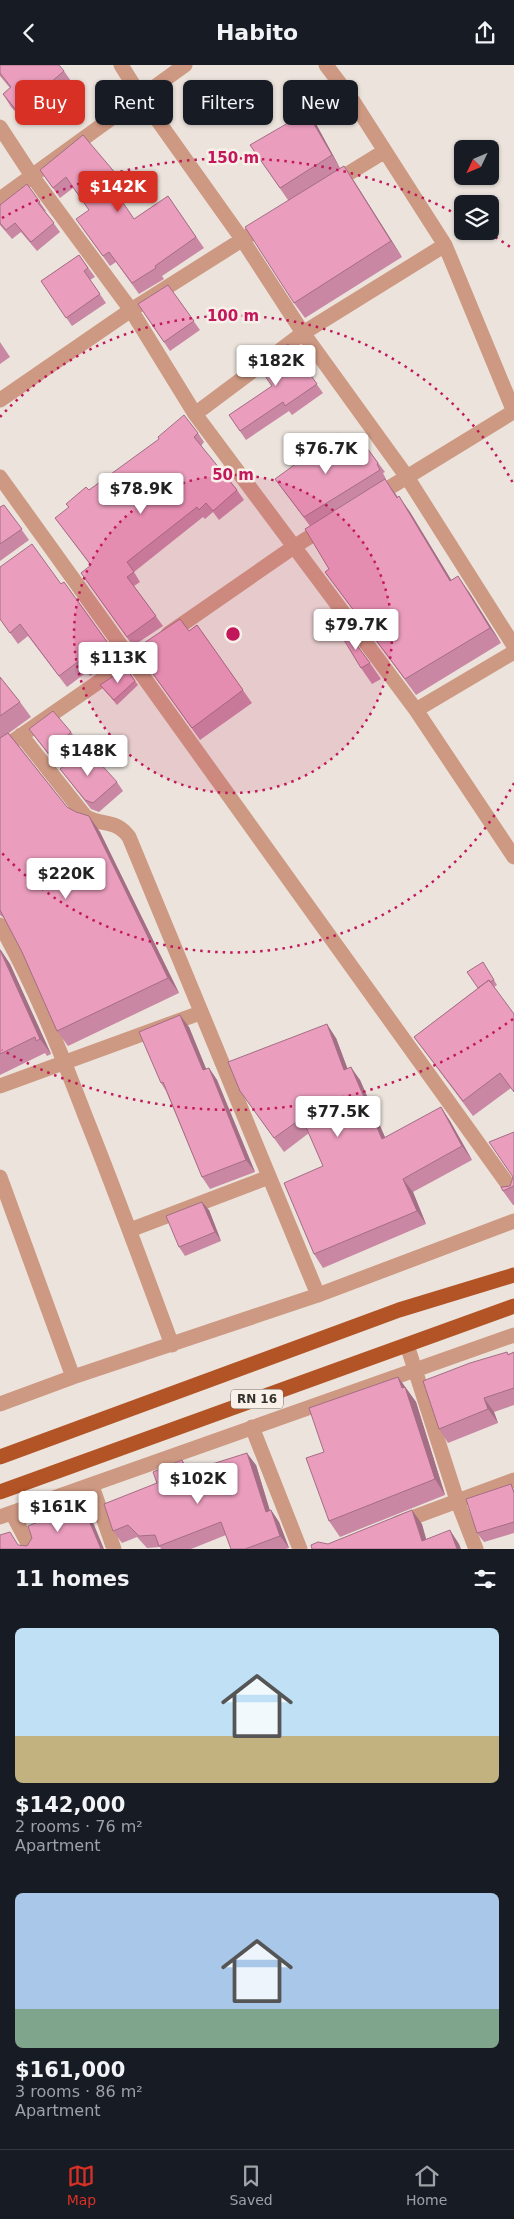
<!DOCTYPE html>
<html lang="en">
<head>
<meta charset="utf-8">
<style>
	:root { --surface:#171b24; --page:#20242c; --text:#f1f3f6; --muted:#9ea1a6; --line:#363941; --accent:#d93025 }
	body { margin:0; font-family:"DejaVu Sans",sans-serif; background:var(--page); color:var(--text); height:100vh; display:flex; flex-direction:column; font-size:19px; white-space:nowrap }
	* { box-sizing:border-box; margin:0 }
	p { font-size:16px; color:var(--muted) }
	.icon { flex:none; width:28px; height:28px; fill:none; stroke:currentColor; stroke-width:2; stroke-linecap:round; stroke-linejoin:round }
	.map { position:relative; height:1484px; overflow:hidden }
	.side { display:flex; flex-direction:column; background:var(--surface); flex:1 }
	.side>* { flex:none }
	.top-card { position:absolute; left:15px; top:15px; width:485px; height:45px; display:flex; gap:10px }
	.needle { width:32px; rotate:226deg }
	.buttons { position:absolute; left:454px; top:75px; display:grid; gap:10px }
	.buttons a { display:grid; place-items:center; width:45px; height:45px; border-radius:8px; background:var(--surface); box-shadow:0 1px 4px #0004; font-size:25px }
	.price { position:absolute; translate:-50% -42px; padding:0 11px; border-radius:5px; background:#fff; color:#222; font-size:16px; line-height:32px; filter:drop-shadow(0 1px 2px #0008) }
	.price::after { content:''; position:absolute; left:50%; top:30px; width:15px; height:11px; margin-left:-8px; background:inherit; clip-path:polygon(0 0,100% 0,50% 100%) }
	.price.on { background:var(--accent); color:#fff }
	ul { padding:0; list-style:none }
	li { display:grid; align-content:center; gap:10px; height:265px; padding:0 15px }
	li span { display:grid; place-items:center; height:155px; border-radius:8px; color:#555 }
	li>.icon { margin-inline-start:auto }
	span .icon { width:90px; height:90px; fill:#fffc; stroke-width:1 }
	li b { font-size:21px }
	h2 { display:flex; justify-content:space-between; align-items:center; height:60px; padding:0 15px; font-size:21px }
	.pill { padding:0 18px; border-radius:8px; background:var(--surface); box-shadow:0 1px 4px #0004; font-size:18px; line-height:45px }
	.pill.on { background:var(--accent); color:#fff }
	header { display:flex; justify-content:space-between; align-items:center; height:65px; padding:0 15px; background:var(--surface); font-size:22px; font-weight:700 }
	.tabs { display:flex; justify-content:space-around; align-items:center; height:70px; border-top:1px solid var(--line); background:var(--surface); font-size:14px; color:var(--muted) }
	.tabs a { display:grid; justify-items:center; gap:2px }
	.tabs .on { color:var(--accent) }
	.map>svg:first-child { display:block }
</style>
</head>
<body>
<header><svg class="icon" aria-label="back" viewBox="0 0 24 24"><path d="M15 5l-7 7 7 7"/></svg>Habito<svg class="icon" aria-label="share" viewBox="0 0 24 24"><path d="M12 15V3M7 8l5-5 5 5M5 13v7h14v-7"/></svg></header>
<div class="map">
<svg width="514" height="1484" viewBox="0 0 514 1484">
	<rect width="100%" height="100%" fill="#ebe3dc"/>
	<g fill="none" stroke-linecap="round" stroke-linejoin="round">
		<path stroke="#ce9982" stroke-width="15" d="M 121,0 L 141,32 L 242,174 L 303,268 L 407,412 L 513,347
			M 326,0 L 353,36 L 445,180 L 514,347
			M 0,62 L 32,111 L 131,245 L 0,335
			M 333,118 L 385,86
			M 0,134 L 185,0
			M 267,159 L 131,245 L 195,349 L 416,645 L 514,792
			M 195,349 L 303,268 L 445,180
			M 0,412 L 514,1128
			M 374,432 L 407,412 L 514,581
			M 168,569 L 295,481 L 327,461
			M 416,645 L 514,587
			M 21,670 L 85,751 C 102,762 115,753 129,772 L 318,1230
			M 0,685 L 139,589
			M 0,860 C 35,921 61,988 86,1053 C 116,1128 144,1204 172,1280
			M 0,1021 L 200,948
			M 0,1112 L 73,1312
			M 130,1165 L 269,1112
			M 407,1280 L 457,1435 L 476,1484
			M 0,1339 L 73,1312 L 318,1230 L 514,1156
			M 252,1362 L 300,1484
			M 92,1421 L 114,1484
			M 12,1448 L 31,1484
			M 0,1452 L 514,1270
			M 398,1458 L 514,1415"/>
		<path stroke="#b25425" stroke-width="15" d="M 0,1392 L 399,1245 L 514,1210
			M 0,1427 L 514,1241"/>
	</g>
	<path fill="#c987a3" d="M 0,0 L 64,6 L 73,19 L 26,58 L 11,42 L 3,29 L 10,23 L 0,11 Z
		M 316,59 L 340,103 L 344,101 L 354,116 L 402,192 L 305,253 L 294,238 L 288,135 L 250,80 Z
		M 40,105 L 117,110 L 125,120 L 116,128 L 134,154 L 168,131 L 204,183 L 162,211 L 164,214 L 139,229 L 116,197 L 110,201 L 83,164 L 89,145 L 73,123 L 60,133 Z
		M 27,119 L 46,146 L 45,146 L 60,167 L 37,186 L 21,167 L 12,174 L 0,160 L 0,140 Z
		M 79,190 L 95,212 L 90,215 L 106,238 L 72,261 L 41,216 Z
		M 168,220 L 200,265 L 170,286 L 138,239 Z
		M 0,277 L 10,292 L 0,299 Z
		M 288,279 L 323,328 L 292,350 L 289,346 L 246,375 L 229,350 L 272,321 Z
		M 198,368 L 204,377 L 201,381 L 237,425 L 244,435 L 219,455 L 213,447 L 205,454 L 203,452 L 134,507 L 140,517 L 134,521 L 163,561 L 133,581 L 81,508 L 91,501 L 55,453 L 69,443 L 66,439 L 89,425 Z
		M 367,383 L 385,407 L 383,408 L 386,414 L 385,414 L 398,432 L 410,447 L 451,515 L 469,527 L 501,578 L 416,630 L 325,507 L 329,504 L 374,421 L 310,461 L 275,414 L 355,392 Z
		M 4,440 L 29,475 L 0,496 L 0,442 Z
		M 64,517 L 118,592 L 90,611 L 87,607 L 67,622 L 28,571 L 18,579 L 0,554 Z
		M 197,560 L 252,638 L 200,675 L 135,584 L 189,566 Z
		M 370,598 L 381,614 L 372,619 L 361,603 Z
		M 126,603 L 138,620 L 117,640 L 100,620 Z
		M 0,612 L 20,637 L 31,652 L 9,668 L 67,742 L 76,747 L 89,751 L 100,767 L 179,928 L 68,981 L 57,966 L 22,887 L 4,853 L 0,850 Z
		M 29,664 L 71,667 L 77,676 L 54,697 Z
		M 60,704 L 117,717 L 123,726 L 99,747 L 91,744 Z
		M 0,884 L 10,899 L 51,989 L 47,991 L 45,988 L 0,1010 Z
		M 483,897 L 497,920 L 494,922 L 511,1023 L 473,1051 L 414,972 L 478,923 Z
		M 189,962 L 206,1004 L 209,1003 L 217,1015 L 255,1107 L 210,1124 L 202,1112 L 166,1026 L 161,1018 Z
		M 336,973 L 347,1003 L 360,1015 L 385,1073 L 441,1042 L 450,1056 L 472,1095 L 413,1127 L 426,1159 L 323,1203 L 314,1189 L 323,1101 L 309,1068 L 284,1087 L 240,1026 Z
		M 514,1067 L 514,1140 L 513,1140 L 503,1126 L 510,1121 L 513,1112 Z
		M 209,1145 L 221,1176 L 185,1191 L 179,1182 Z
		M 507,1287 L 508,1289 L 514,1287 L 514,1340 L 494,1347 L 498,1358 L 448,1378 L 439,1364 Z
		M 398,1312 L 416,1337 L 445,1430 L 340,1472 L 329,1456 Z
		M 182,1395 L 189,1406 L 256,1400 L 270,1446 L 271,1445 L 279,1457 L 289,1483 L 286,1484 L 231,1484 L 226,1470 L 191,1484 L 161,1484 L 160,1482 L 147,1483 L 137,1472 L 122,1478 L 113,1466 L 157,1418 Z
		M 514,1423 L 514,1468 L 484,1477 L 477,1468 Z"/>
	<path fill="#a46e84" d="M 307,47 L 316,59 L 340,103 L 332,90 Z
		M 344,101 L 354,116 L 402,192 L 391,176 Z
		M 385,414 L 396,430 L 407,449 L 397,433 Z
		M 399,431 L 410,447 L 461,531 L 450,516 Z
		M 458,511 L 469,527 L 501,578 L 490,563 Z
		M 89,751 L 100,767 L 179,928 L 168,913 Z
		M 0,884 L 10,899 L 51,989 L 40,974 Z
		M 180,950 L 189,962 L 212,1018 L 203,1005 Z
		M 327,959 L 336,973 L 353,1018 L 344,1005 Z
		M 351,1002 L 360,1015 L 392,1088 L 382,1074 Z
		M 209,1003 L 217,1015 L 255,1107 L 246,1095 Z
		M 441,1042 L 450,1056 L 472,1095 L 462,1081 Z
		M 403,1114 L 413,1127 L 426,1159 L 417,1146 Z
		M 202,1137 L 209,1145 L 221,1176 L 215,1167 Z
		M 398,1312 L 416,1337 L 445,1430 L 435,1414 Z
		M 484,1333 L 494,1347 L 498,1358 L 488,1344 Z
		M 247,1388 L 256,1400 L 274,1459 L 266,1447 Z
		M 182,1395 L 190,1407 L 187,1407 Z
		M 82,1439 L 90,1450 L 104,1484 L 101,1484 Z
		M 271,1445 L 279,1457 L 289,1483 L 280,1471 Z
		M 412,1445 L 422,1459 L 429,1484 L 422,1476 Z
		M 450,1465 L 459,1479 L 461,1484 L 457,1484 Z"/>
	<path fill="#ea9dbd" stroke="#a46e84" d="M 0,0 L 59,0 L 64,6 L 17,46 L 3,29 L 11,22 L 0,8 Z
		M 307,47 L 332,90 L 280,123 L 250,80 Z
		M 83,70 L 117,110 L 109,117 L 134,154 L 168,131 L 196,172 L 155,201 L 156,203 L 132,218 L 109,187 L 103,191 L 76,154 L 89,145 L 66,112 L 53,123 L 40,105 Z
		M 344,101 L 391,176 L 294,238 L 245,162 Z
		M 27,119 L 40,137 L 38,138 L 54,158 L 31,177 L 15,158 L 6,165 L 0,158 L 0,140 Z
		M 79,190 L 88,203 L 84,206 L 100,229 L 66,253 L 41,216 Z
		M 168,220 L 194,256 L 164,277 L 138,239 Z
		M 288,279 L 317,319 L 285,341 L 283,337 L 240,366 L 229,350 L 272,321 L 258,301 Z
		M 184,350 L 198,368 L 194,372 L 237,425 L 213,446 L 206,438 L 199,445 L 197,442 L 127,497 L 134,507 L 127,512 L 156,551 L 127,572 L 81,508 L 91,500 L 55,453 L 69,442 L 66,439 L 86,422 L 89,425 L 159,374 L 158,372 Z
		M 338,368 L 355,392 L 367,383 L 378,398 L 377,399 L 380,405 L 304,452 L 275,414 Z
		M 385,414 L 397,433 L 399,431 L 450,516 L 458,511 L 490,563 L 405,614 L 325,507 L 329,504 L 305,464 Z
		M 4,440 L 22,464 L 0,479 L 0,442 Z
		M 32,479 L 61,519 L 64,517 L 110,581 L 82,600 L 79,596 L 59,611 L 20,559 L 10,568 L 0,554 L 0,502 Z
		M 180,554 L 189,566 L 197,560 L 243,625 L 192,663 L 135,584 Z
		M 347,567 L 370,598 L 361,603 L 341,570 Z
		M 126,603 L 135,616 L 114,635 L 100,620 Z
		M 0,612 L 20,637 L 0,651 Z
		M 53,646 L 71,667 L 48,688 L 29,664 Z
		M 8,668 L 67,742 L 76,747 L 89,751 L 168,913 L 57,966 L 22,887 L 0,845 L 0,673 Z
		M 87,684 L 117,717 L 93,738 L 85,735 L 60,704 Z
		M 0,885 L 40,974 L 36,976 L 35,972 L 0,989 Z
		M 483,897 L 494,915 L 490,917 L 489,915 L 478,923 L 467,907 Z
		M 489,915 L 514,949 L 514,1027 L 500,1008 L 463,1036 L 414,972 Z
		M 180,950 L 203,1005 L 209,1003 L 246,1095 L 202,1112 L 163,1017 L 161,1018 L 139,967 Z
		M 327,959 L 344,1005 L 351,1002 L 382,1074 L 441,1042 L 462,1081 L 403,1114 L 417,1146 L 314,1189 L 284,1118 L 323,1101 L 302,1053 L 274,1073 L 240,1026 L 228,997 Z
		M 514,1067 L 514,1121 L 503,1126 L 501,1122 L 510,1121 L 513,1112 L 489,1077 Z
		M 202,1137 L 215,1167 L 179,1182 L 166,1151 Z
		M 507,1287 L 508,1290 L 514,1287 L 514,1323 L 484,1333 L 488,1344 L 439,1364 L 423,1316 L 470,1298 Z
		M 398,1312 L 402,1323 L 405,1322 L 435,1414 L 329,1456 L 306,1393 L 324,1387 L 309,1343 Z
		M 247,1388 L 266,1447 L 271,1445 L 280,1471 L 245,1484 L 231,1484 L 221,1457 L 159,1481 L 155,1470 L 139,1471 L 128,1460 L 113,1466 L 104,1439 L 157,1418 L 153,1407 L 182,1395 L 187,1407 Z
		M 511,1419 L 514,1428 L 514,1457 L 477,1468 L 466,1434 Z
		M 82,1439 L 101,1484 L 0,1484 L 0,1470 L 10,1467 L 18,1480 L 27,1481 L 32,1473 L 28,1461 Z
		M 412,1445 L 422,1476 L 450,1465 L 457,1484 L 312,1484 L 311,1480 L 318,1477 L 328,1479 Z"/>
	<circle cx="233" cy="569" r="159" fill="#c2185b" fill-opacity=".12"/>
	<g fill="none" stroke="#c2185b" stroke-width="2.5" stroke-dasharray="2.5 5">
		<circle cx="233" cy="569" r="159"/>
		<path d="M514 718A318 318 0 0 1 0 786M0 352A318 318 0 0 1 514 420"/>
		<path d="M513 954A476 476 0 0 1 2 985M2 153A476 476 0 0 1 460 151M489 168A476 476 0 0 1 513 184"/>
	</g>
	<g text-anchor="middle" dominant-baseline="central" stroke-width="5" stroke-linejoin="round" paint-order="stroke">
		<rect fill="#f8f0e9" stroke="#6f6a66" stroke-width="1" x="231" y="1324.5" width="52" height="19" rx="4"/>
		<g font-size="12" font-weight="bold" fill="#34312e">
			<text x="257" y="1334">RN 16</text>
		</g>
	</g>
	<circle cx="233" cy="569" r="8" fill="#c2185b" stroke="#f8f0e9" stroke-width="2.5"/>
	<g font-size="15" text-anchor="middle" font-weight="bold" fill="#c2185b" stroke="#f8f0e9" stroke-width="5" stroke-linejoin="round" paint-order="stroke">
		<text x="233" y="98">150 m</text>
		<text x="233" y="256">100 m</text>
		<text x="233" y="415">50 m</text>
	</g>
</svg>
<div class="buttons">
<a><svg class="needle" viewBox="-14 -14 28 28"><path d="M0-13l5 13h-10z" fill="#e53935"/><path d="M0 13l5-13h-10z" fill="#9ea1a6"/></svg></a>
<a><svg class="icon" aria-label="layers" viewBox="0 0 24 24"><path d="M12 4l9 5-9 5-9-5zM3 14l9 5 9-5"/></svg></a>
</div>
<b class="price on" style="left:118px;top:148px">$142K</b>
<b class="price" style="left:276px;top:322px">$182K</b>
<b class="price" style="left:326px;top:410px">$76.7K</b>
<b class="price" style="left:141px;top:450px">$78.9K</b>
<b class="price" style="left:356px;top:586px">$79.7K</b>
<b class="price" style="left:118px;top:619px">$113K</b>
<b class="price" style="left:88px;top:712px">$148K</b>
<b class="price" style="left:66px;top:835px">$220K</b>
<b class="price" style="left:338px;top:1073px">$77.5K</b>
<b class="price" style="left:198px;top:1440px">$102K</b>
<b class="price" style="left:58px;top:1468px">$161K</b>
<div class="top-card">
<a class="pill on">Buy</a>
<a class="pill">Rent</a>
<a class="pill">Filters</a>
<a class="pill">New</a>
</div>
</div>
<section class="side">
<h2>11 homes<svg class="icon" aria-label="filters" viewBox="0 0 24 24"><path d="M4 7h16M4 17h16"/><circle cx="9" cy="7" r="2"/><circle cx="15" cy="17" r="2"/></svg></h2>
<ul>
<li><span style="background:linear-gradient(#bfe0f5 70%,#c2b280 0)"><svg class="icon" aria-label="home" viewBox="0 0 24 24"><path d="M3 11l9-7 9 7M6 9v11h12V9"/></svg></span><div><b>$142,000</b><p>2 rooms · 76 m²</p><p>Apartment</p></div></li>
<li><span style="background:linear-gradient(#a9c7e8 75%,#7fa58c 0)"><svg class="icon" aria-label="home" viewBox="0 0 24 24"><path d="M3 11l9-7 9 7M6 9v11h12V9"/></svg></span><div><b>$161,000</b><p>3 rooms · 86 m²</p><p>Apartment</p></div></li>
</ul>
</section>
<nav class="tabs">
<a class="on"><svg class="icon" aria-label="map" viewBox="0 0 24 24"><path d="M3 6l6-2 6 2 6-2v14l-6 2-6-2-6 2zM9 4v14M15 6v14"/></svg>Map</a>
<a><svg class="icon" aria-label="saved" viewBox="0 0 24 24"><path d="M7 4h10v16l-5-4-5 4z"/></svg>Saved</a>
<a><svg class="icon" aria-label="home" viewBox="0 0 24 24"><path d="M3 11l9-7 9 7M6 9v11h12V9"/></svg>Home</a>
</nav>
</body>
</html>
